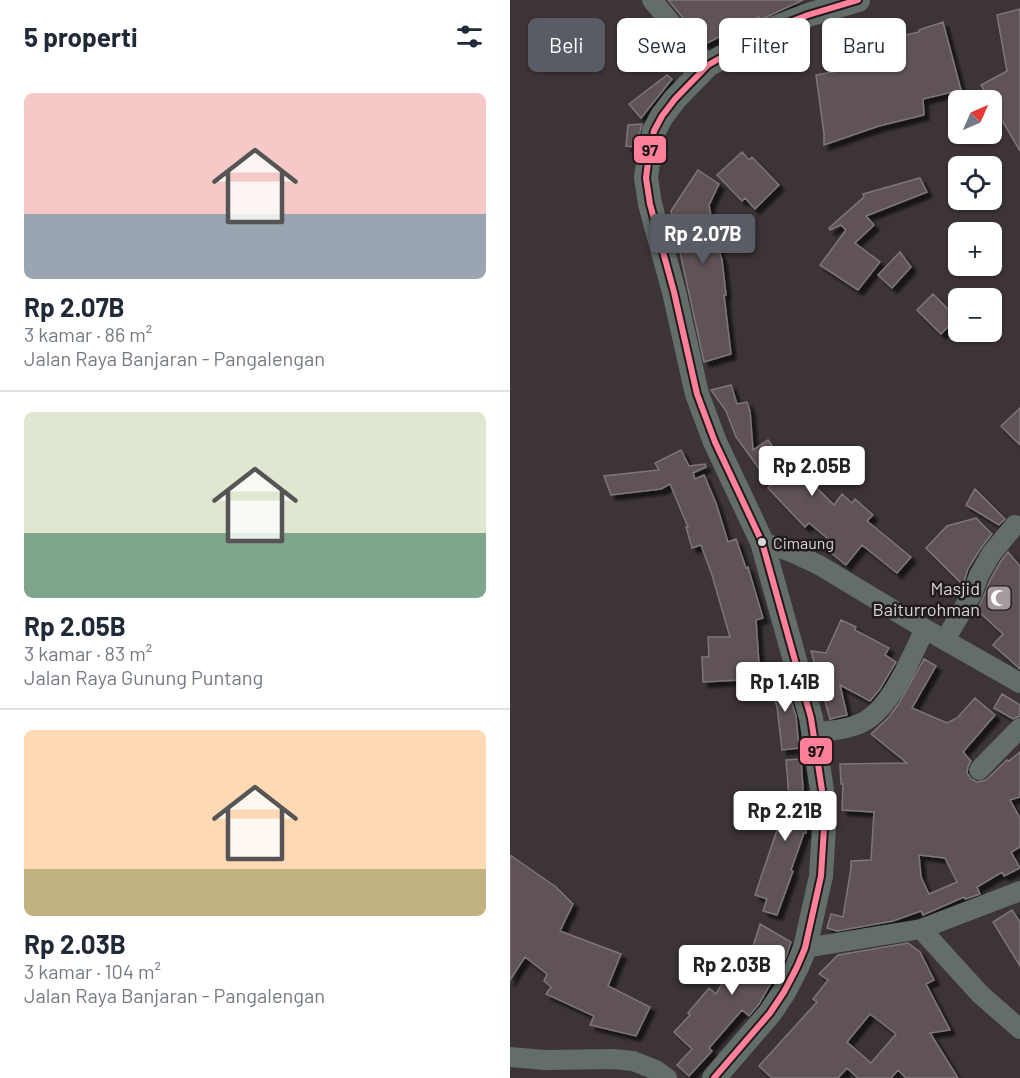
<!DOCTYPE html>
<html lang="id">
<head>
<meta charset="utf-8">
<style>
	:root { --surface:#fff; --page:#f2f2f3; --text:#1f2937; --muted:#747a83; --line:#e0e1e3; --accent:#5a5c65 }
	body { margin:0; font-family:Barlow,sans-serif; background:var(--page); color:var(--text); height:100vh; display:flex; flex-direction:column; font-size:22px; white-space:nowrap }
	* { box-sizing:border-box; margin:0 }
	p { font-size:20px; color:var(--muted) }
	.icon { flex:none; width:33px; height:33px; fill:none; stroke:currentColor; stroke-width:2; stroke-linecap:round; stroke-linejoin:round }
	.map { position:relative; flex:1; overflow:hidden }
	.side { display:flex; flex-direction:column; background:var(--surface); width:510px }
	.side>* { flex:none }
	.banner { position:absolute; left:18px; top:18px; width:402px; height:54px; display:flex; gap:12px }
	.needle { width:39px; rotate:45deg }
	.buttons { position:absolute; left:438px; top:90px; display:grid; gap:12px }
	.buttons a { display:grid; place-items:center; width:54px; height:54px; border-radius:9px; background:var(--surface); box-shadow:0 2px 4px #0004; font-size:30px }
	.price { position:absolute; translate:-50% -51px; padding:0 14px; border-radius:6px; background:#fff; color:#222; font-size:20px; line-height:39px; filter:drop-shadow(0 2px 3px #0008) }
	.price::after { content:''; position:absolute; left:50%; top:36px; width:18px; height:14px; margin-left:-9px; background:inherit; clip-path:polygon(0 0,100% 0,50% 100%) }
	.price.active { background:var(--accent); color:#fff }
	ul { padding:0; list-style:none }
	li { display:grid; align-content:center; gap:12px; height:318px; padding:0 24px }
	li+li { border-top:2px solid var(--line) }
	li span { display:grid; place-items:center; height:186px; border-radius:9px; color:#555 }
	li>.icon { margin-inline-start:auto }
	span .icon { width:108px; height:108px; fill:#fffc; stroke-width:1 }
	li b { font-size:26px }
	h2 { display:flex; justify-content:space-between; align-items:center; height:72px; padding:0 24px; font-size:26px }
	.tag { padding:0 21px; border-radius:9px; background:var(--surface); box-shadow:0 2px 4px #0004; font-size:21px; line-height:54px }
	.tag.active { background:var(--accent); color:#fff }
	main { display:flex; flex:1; min-height:0 }
	.map>svg:first-child { display:block }
</style>
</head>
<body>
<main>
<section class="side">
<h2>5 properti<svg class="icon" aria-label="filters" viewBox="0 0 24 24"><path d="M4 7h16M4 17h16"/><circle cx="9" cy="7" r="2"/><circle cx="15" cy="17" r="2"/></svg></h2>
<ul>
<li><span style="background:linear-gradient(#f6c9c9 65%,#9aa5b1 0)"><svg class="icon" aria-label="home" viewBox="0 0 24 24"><path d="M3 11l9-7 9 7M6 9v11h12V9"/></svg></span><div><b>Rp 2.07B</b><p>3 kamar · 86 m²</p><p>Jalan Raya Banjaran - Pangalengan</p></div></li>
<li><span style="background:linear-gradient(#dfe7d0 65%,#7fa58c 0)"><svg class="icon" aria-label="home" viewBox="0 0 24 24"><path d="M3 11l9-7 9 7M6 9v11h12V9"/></svg></span><div><b>Rp 2.05B</b><p>3 kamar · 83 m²</p><p>Jalan Raya Gunung Puntang</p></div></li>
<li><span style="background:linear-gradient(#ffd9b3 75%,#c2b280 0)"><svg class="icon" aria-label="home" viewBox="0 0 24 24"><path d="M3 11l9-7 9 7M6 9v11h12V9"/></svg></span><div><b>Rp 2.03B</b><p>3 kamar · 104 m²</p><p>Jalan Raya Banjaran - Pangalengan</p></div></li>
</ul>
</section>
<div class="map">
<svg width="510" height="1078" viewBox="0 0 510 1078">
	<defs>
		<filter id="shadow"><feDropShadow dx="5" dy="5" stdDeviation="1.5" flood-color="#0009"/></filter>
	</defs>
	<rect width="100%" height="100%" fill="#3c3436"/>
	<path fill="#5e5256" stroke="#7d7779" stroke-width="1.5" fill-rule="evenodd" filter="url(#shadow)" d="M 158,0 L 293,0 L 250,20 L 249,17 L 195,44 Z
		M 510,9 L 510,151 L 482,103 L 482,100 L 480,100 L 471,85 L 497,71 L 487,15 Z
		M 433,22 L 451,90 L 413,99 L 414,115 L 369,126 L 314,145 L 314,134 L 306,75 L 328,71 L 390,55 L 387,37 L 409,32 L 409,30 Z
		M 157,75 L 162,79 L 131,118 L 119,104 Z
		M 132,124 L 126,147 L 116,146 L 118,125 Z
		M 232,152 L 239,160 L 242,157 L 269,185 L 245,209 L 235,198 L 232,201 L 207,175 Z
		M 188,170 L 209,184 L 199,205 L 204,233 L 212,260 L 216,295 L 214,295 L 221,354 L 194,362 L 161,211 Z
		M 410,178 L 417,192 L 356,216 L 364,225 L 345,243 L 370,262 L 348,290 L 310,265 L 336,230 L 331,225 L 320,230 L 319,228 L 354,197 L 353,194 Z
		M 390,252 L 401,267 L 382,288 L 368,275 Z
		M 423,294 L 447,318 L 431,334 L 407,310 Z
		M 221,385 L 227,404 L 237,402 L 240,411 L 243,450 L 258,440 L 279,469 L 284,465 L 324,505 L 332,494 L 342,503 L 345,499 L 363,515 L 357,521 L 401,557 L 387,573 L 352,545 L 336,565 L 316,549 L 322,542 L 299,523 L 295,527 L 258,488 L 261,485 L 226,437 L 216,411 L 201,390 Z
		M 510,408 L 510,445 L 491,426 Z
		M 171,450 L 179,466 L 195,464 L 196,467 L 183,473 L 185,479 L 194,475 L 206,503 L 218,542 L 226,539 L 236,568 L 238,567 L 253,618 L 246,620 L 250,679 L 193,682 L 192,657 L 199,657 L 198,637 L 220,637 L 202,575 L 191,545 L 182,548 L 176,527 L 178,527 L 160,484 L 151,489 L 101,495 L 94,476 L 149,470 L 145,463 Z
		M 465,489 L 495,519 L 489,525 L 456,505 Z
		M 466,518 L 482,534 L 471,548 L 458,569 L 453,585 L 416,548 L 437,526 Z
		M 498,552 L 510,566 L 510,669 L 483,645 L 493,634 L 467,610 L 473,598 L 480,580 L 491,561 Z
		M 331,620 L 346,627 L 345,630 L 379,648 L 375,655 L 386,662 L 370,689 L 360,701 L 330,685 L 337,715 L 320,719 L 301,651 L 316,653 Z
		M 414,659 L 426,666 L 402,708 L 437,723 L 447,718 L 465,698 L 485,715 L 453,752 L 461,761 L 458,766 L 457,773 L 461,779 L 467,782 L 476,780 L 497,760 L 499,761 L 510,752 L 510,797 L 500,800 L 510,818 L 510,847 L 501,852 L 510,868 L 494,876 L 492,872 L 467,887 L 470,894 L 455,899 L 454,897 L 413,915 L 411,911 L 383,921 L 327,931 L 317,928 L 321,914 L 333,917 L 341,868 L 341,861 L 361,860 L 364,812 L 332,810 L 333,784 L 331,784 L 330,764 L 397,763 L 361,734 L 379,717 L 389,703 ZM 409,855 L 435,858 L 447,882 L 419,894 L 411,877 Z
		M 272,673 L 286,716 L 289,748 L 272,750 L 267,707 L 258,677 Z
		M 492,694 L 510,705 L 510,716 L 503,719 L 484,708 Z
		M 291,759 L 296,833 L 294,833 L 281,870 L 283,871 L 267,915 L 253,911 L 257,899 L 245,895 L 271,818 L 274,797 L 279,797 L 276,760 Z
		M 0,855 L 46,887 L 63,904 L 50,931 L 111,954 L 98,986 L 140,1007 L 126,1036 L 80,1025 L 84,1016 L 36,994 L 41,987 L 34,981 L 37,974 L 15,957 L 0,980 Z
		M 502,910 L 510,922 L 510,966 L 483,922 Z
		M 250,924 L 281,942 L 276,957 L 249,1004 L 239,1016 L 232,1010 L 199,1048 L 202,1051 L 179,1076 L 167,1065 L 182,1049 L 164,1032 L 180,1015 L 178,1013 L 199,988 L 206,994 L 232,948 L 241,953 Z
		M 398,943 L 410,952 L 424,980 L 416,984 L 440,1030 L 420,1033 L 448,1078 L 396,1078 L 388,1070 L 381,1078 L 348,1078 L 337,1068 L 328,1078 L 262,1078 L 249,1066 L 307,1002 L 303,999 L 318,980 L 309,974 L 328,955 ZM 360,1014 L 386,1034 L 361,1063 L 337,1042 Z"/>
	<g fill="none" stroke-linecap="round" stroke-linejoin="round">
		<path stroke="#636e69" stroke-width="20" d="M 142,0 L 170,34 L 198,65
			M 252,542 L 281,552 L 309,565 L 415,629 L 510,683
			M 435,640 L 462,594 L 469,575 L 481,554 L 505,525
			M 303,733 C 318,731 335,730 349,724 C 380,712 401,657 415,629
			M 469,770 L 510,728
			M 411,929 L 470,994 L 510,1029
			M 295,948 L 411,929 L 510,891
			M 0,1057 L 35,1060 L 103,1059 L 123,1061 L 146,1070 L 157,1078"/>
		<path stroke="#636e69" stroke-width="24" d="M 204,1078 L 260,1013 L 274,992 L 287,967 L 295,948 L 311,876 L 314,828 L 312,790 L 301,718 L 252,542 L 205,442 L 187,394 L 164,292 L 140,204 L 136,178 L 139,155 L 144,131 L 152,116 L 165,99 L 198,65 L 262,29 L 298,15 L 348,0"/>
		<g stroke="#211b1d" stroke-width="10">
			<path id="bus-1" d="M 204,1078 L 260,1013 L 274,992 L 287,967 L 295,948 L 311,876 L 314,828 L 312,790 L 301,718 L 252,542 L 205,442 L 187,394 L 164,292 L 140,204 L 136,178 L 139,155 L 144,131 L 152,116 L 165,99 L 198,65 L 262,29 L 298,15 L 348,0"/>
		</g>
		<use href="#bus-1" stroke="#ff8098" stroke-width="6"/>
	</g>
	<defs>
		<g id="mosque-square" transform="scale(1.35)"><rect x="-9" y="-9" width="18" height="18" rx="4" fill="#a39b9d" stroke="#211b1d"/><path d="M3.5-4.9A6 6 0 1 0 3.5 4.9A5 5 0 1 1 3.5-4.9Z" fill="#fff"/></g>
	</defs>
	<g fill-rule="evenodd">
		<use href="#mosque-square" x="489" y="598"/>
	</g>
	<circle fill="#dbd3d5" stroke="#211b1d" stroke-width="2" cx="252" cy="542" r="5"/>
	<g text-anchor="middle" dominant-baseline="central" stroke-width="5" stroke-linejoin="round" paint-order="stroke">
		<g font-size="16" fill="#dbd3d5" stroke="#211b1d" text-anchor="start">
			<text x="263" y="542">Cimaung</text>
		</g>
		<g font-size="18" fill="#dbd3d5" stroke="#211b1d" text-anchor="end">
			<text x="470" y="588">Masjid<tspan x="470" dy="21">Baiturrohman</tspan></text>
		</g>
	</g>
	<g stroke="#211b1d" stroke-width="2">
		<rect x="123" y="135" width="34" height="29" rx="6" fill="#ff8098"/>
		<rect x="289" y="737" width="34" height="28" rx="6" fill="#ff8098"/>
	</g>
	<g font-size="16" text-anchor="middle" font-weight="bold" fill="#111">
		<text x="140" y="156">97</text>
		<text x="306" y="757">97</text>
	</g>
</svg>
<div class="buttons">
<a><svg class="needle" viewBox="-14 -14 28 28"><path d="M0-13l5 13h-10z" fill="#e53935"/><path d="M0 13l5-13h-10z" fill="#747a83"/></svg></a>
<a><svg class="icon" aria-label="locate" viewBox="0 0 24 24"><circle cx="12" cy="12" r="6"/><path d="M12 2v4M12 18v4M2 12h4M18 12h4"/></svg></a>
<a>+</a>
<a>−</a>
</div>
<b class="price active" style="left:193px;top:265px">Rp 2.07B</b>
<b class="price" style="left:302px;top:497px">Rp 2.05B</b>
<b class="price" style="left:275px;top:713px">Rp 1.41B</b>
<b class="price" style="left:275px;top:842px">Rp 2.21B</b>
<b class="price" style="left:222px;top:996px">Rp 2.03B</b>
<div class="banner">
<a class="tag active">Beli</a>
<a class="tag">Sewa</a>
<a class="tag">Filter</a>
<a class="tag">Baru</a>
</div>
</div>
</main>
</body>
</html>
